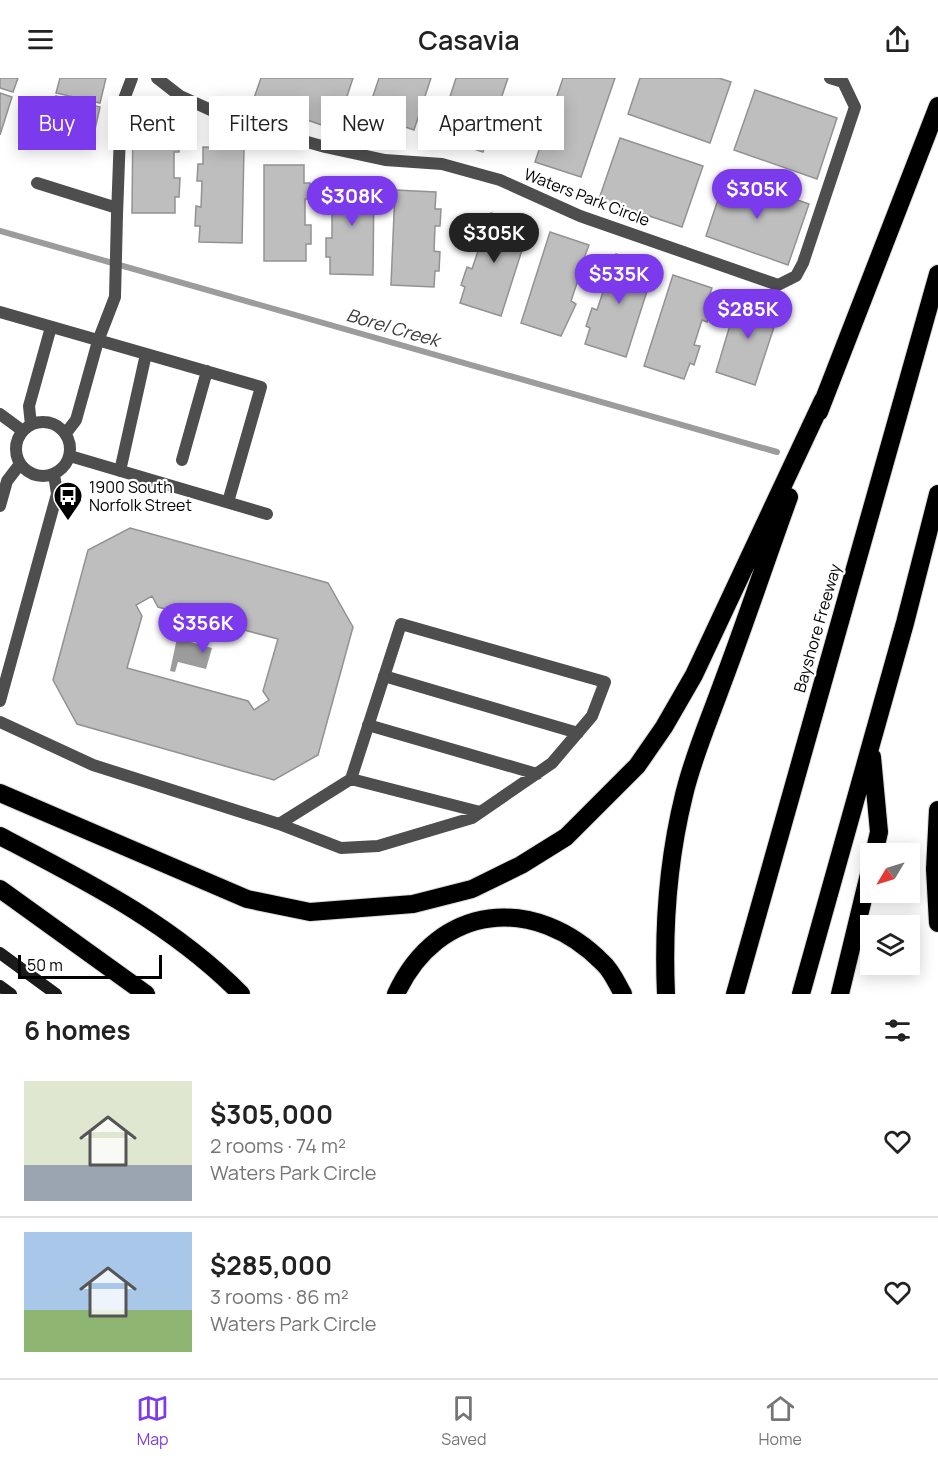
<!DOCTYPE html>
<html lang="en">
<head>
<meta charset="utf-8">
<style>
	:root { --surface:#fff; --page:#f6f6f6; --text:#222; --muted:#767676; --line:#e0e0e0; --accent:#7c3aed }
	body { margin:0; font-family:Manrope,sans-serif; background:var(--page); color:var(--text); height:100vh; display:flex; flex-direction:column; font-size:22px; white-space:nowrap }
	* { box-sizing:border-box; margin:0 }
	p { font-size:20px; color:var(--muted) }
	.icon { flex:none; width:33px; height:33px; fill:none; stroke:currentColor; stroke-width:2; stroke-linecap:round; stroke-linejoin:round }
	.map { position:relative; height:916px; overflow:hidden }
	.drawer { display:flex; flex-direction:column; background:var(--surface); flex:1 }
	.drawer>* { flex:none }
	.guide { position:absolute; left:18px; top:18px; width:600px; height:54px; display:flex; gap:12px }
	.needle { width:39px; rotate:232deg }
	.controls { position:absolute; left:860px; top:765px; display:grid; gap:12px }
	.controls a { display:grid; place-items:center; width:60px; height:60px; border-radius:0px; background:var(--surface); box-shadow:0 3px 15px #0003; font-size:30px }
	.scale { position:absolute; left:18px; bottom:15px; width:144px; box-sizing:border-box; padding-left:6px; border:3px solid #000; border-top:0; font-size:16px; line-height:21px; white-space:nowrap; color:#000; -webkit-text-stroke:4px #fff; paint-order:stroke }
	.price { position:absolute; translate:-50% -51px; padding:0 14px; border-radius:21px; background:var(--accent); color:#fff; font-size:20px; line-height:39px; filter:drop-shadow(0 2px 3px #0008) }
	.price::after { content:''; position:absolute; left:50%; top:36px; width:18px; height:14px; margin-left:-9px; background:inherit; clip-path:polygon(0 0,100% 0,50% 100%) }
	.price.selected { background:#222; color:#fff }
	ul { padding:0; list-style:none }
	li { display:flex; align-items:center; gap:18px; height:150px; padding:0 24px }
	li+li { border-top:2px solid var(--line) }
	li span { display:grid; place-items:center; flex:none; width:168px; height:120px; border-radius:0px; color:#555 }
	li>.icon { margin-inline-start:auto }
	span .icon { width:72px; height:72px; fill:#fffc; stroke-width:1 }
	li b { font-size:26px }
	h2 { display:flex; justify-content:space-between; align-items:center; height:72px; padding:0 24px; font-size:26px }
	.tag { padding:0 21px; border-radius:0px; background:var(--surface); box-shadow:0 3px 15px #0003; font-size:21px; line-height:54px }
	.tag.selected { background:var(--accent); color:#fff }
	header { display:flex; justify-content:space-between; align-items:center; height:78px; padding:0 24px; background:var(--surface); font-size:27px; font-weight:600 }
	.tabs { display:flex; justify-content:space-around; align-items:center; height:84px; border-top:2px solid var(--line); background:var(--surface); font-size:16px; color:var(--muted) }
	.tabs a { display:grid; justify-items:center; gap:3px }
	.tabs .selected { color:var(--accent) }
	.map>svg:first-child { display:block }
</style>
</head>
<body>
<header><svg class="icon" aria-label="menu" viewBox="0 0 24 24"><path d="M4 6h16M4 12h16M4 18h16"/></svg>Casavia<svg class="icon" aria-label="share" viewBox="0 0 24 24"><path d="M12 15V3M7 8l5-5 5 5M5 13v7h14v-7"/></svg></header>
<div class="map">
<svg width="938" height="916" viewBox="0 0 938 916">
	<rect width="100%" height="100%" fill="#fff"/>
	<path fill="#9c9c9c" d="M 177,560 L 212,570 L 206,591 L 178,584 L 175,594 L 170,593 Z"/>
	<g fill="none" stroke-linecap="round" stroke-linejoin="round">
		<path stroke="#9c9c9c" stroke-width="6" d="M 0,153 L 777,374"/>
	</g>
	<path fill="#bebebe" stroke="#929292" stroke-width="1.5" fill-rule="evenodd" d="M 0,0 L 18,0 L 13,14 L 0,10 Z
		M 60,0 L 106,0 L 100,25 L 56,15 Z
		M 261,0 L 353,0 L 336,52 L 253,23 Z
		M 379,0 L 431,0 L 414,52 L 367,36 Z
		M 456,0 L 508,0 L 483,74 L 437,59 Z
		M 563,0 L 615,0 L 581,99 L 535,84 Z
		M 640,0 L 719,0 L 731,4 L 710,65 L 628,36 Z
		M 755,12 L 837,40 L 817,101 L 734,72 Z
		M 0,15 L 12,19 L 0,57 Z
		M 56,18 L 100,29 L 93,60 L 48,49 Z
		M 133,39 L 174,40 L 174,57 L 179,57 L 179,74 L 174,74 L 174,100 L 180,100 L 179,119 L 175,119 L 175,135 L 132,135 Z
		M 620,60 L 703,88 L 682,149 L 599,121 Z
		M 203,69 L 244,70 L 242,165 L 199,164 L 200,148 L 195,148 L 196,128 L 201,129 L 202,103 L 197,103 L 198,86 L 203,86 Z
		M 264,87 L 304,87 L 304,105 L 310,105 L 310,121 L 305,121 L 305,147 L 311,147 L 311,166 L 306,166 L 306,183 L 264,183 Z
		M 726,97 L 809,126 L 788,187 L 706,158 Z
		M 333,101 L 374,101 L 373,197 L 330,196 L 330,179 L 326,179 L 326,160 L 332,160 L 332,135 L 327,135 L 327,118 L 333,118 Z
		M 395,112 L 436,114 L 435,131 L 441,131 L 440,148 L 435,148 L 434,173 L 440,174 L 439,193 L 435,193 L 434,209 L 391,207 Z
		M 491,135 L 530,147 L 501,238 L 460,225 L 465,209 L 461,207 L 467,189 L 472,191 L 480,167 L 476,165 L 481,149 L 486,151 Z
		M 550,154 L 589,167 L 583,183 L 589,185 L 583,201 L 579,199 L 571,223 L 576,226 L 561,258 L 521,245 Z
		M 616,176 L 655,188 L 626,279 L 585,266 L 590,250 L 586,248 L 592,230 L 597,232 L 605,208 L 600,207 L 606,191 L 611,192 Z
		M 673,197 L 712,210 L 706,226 L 712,228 L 707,244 L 702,242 L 694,267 L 700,268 L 694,287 L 690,285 L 684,301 L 644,288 Z
		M 739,217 L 780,231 L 755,307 L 716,294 Z
		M 130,450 L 328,505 L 353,549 L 318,677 L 274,702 L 77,646 L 53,602 L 88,472 ZM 152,518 L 158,529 L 278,561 L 263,613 L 269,622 L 254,632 L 248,623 L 127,590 L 142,538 L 136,527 Z"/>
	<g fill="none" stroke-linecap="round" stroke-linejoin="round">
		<g stroke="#dbdbdb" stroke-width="20">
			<path id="motorway" d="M 819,334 L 938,28
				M 872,679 L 879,754 L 874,776
				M 0,715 L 247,821 L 310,834 L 413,826 L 472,811 L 521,787 L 566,759 L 637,688 L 664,649 L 694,597 L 823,322
				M 938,732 L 935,791 L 938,845
				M 0,758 C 86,803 172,846 241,916
				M 0,811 L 146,916
				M 396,916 C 438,825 535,816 603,885 C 612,893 617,906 623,916
				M 666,916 C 663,848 668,782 684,717 C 693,679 708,645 721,609 C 745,546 766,482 789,419
				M 735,916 L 938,196
				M 801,916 L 905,545 L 938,416
				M 840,916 L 870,792"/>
		</g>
		<path stroke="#4e4e4e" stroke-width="12" d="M 37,105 L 117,130
			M 0,234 L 261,309 L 228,424
			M 0,336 L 23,353
			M16 371a27 27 0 1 1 54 0a27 27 0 1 1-54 0Z
			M 31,347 L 29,328 L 51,249
			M 66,355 L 76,342 L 98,263 L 115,219 L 117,137
			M 70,378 L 267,436
			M 182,382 L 207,293
			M 120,393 L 146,276
			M 0,428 L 7,403 L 20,386
			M 384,598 L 578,655
			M 0,623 L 57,416 L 54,396
			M 0,644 L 93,687 L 279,746 L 341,770 L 378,768 L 472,740 L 552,685 L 592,638 L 605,604 L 401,546 L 351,701 L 279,746
			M 368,647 L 537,696
			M 351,701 L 480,734"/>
		<path stroke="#4e4e4e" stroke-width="12" d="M 157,0 L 180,18 L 237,44 L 325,69 L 385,82 L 442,86 L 500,102 L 580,138 L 778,207 L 796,198 L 803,185 L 855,29 L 843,4 L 830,0
			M 117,137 L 121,29 L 132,0"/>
		<path stroke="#1b1b1b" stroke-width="12" d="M 0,875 L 56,916
			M 0,908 L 11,916"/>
		<use href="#motorway" stroke="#000" stroke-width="18"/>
	</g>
	<defs>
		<g id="bus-pin" transform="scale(1.5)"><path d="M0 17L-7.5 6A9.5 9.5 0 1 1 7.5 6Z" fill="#000" stroke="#fff"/><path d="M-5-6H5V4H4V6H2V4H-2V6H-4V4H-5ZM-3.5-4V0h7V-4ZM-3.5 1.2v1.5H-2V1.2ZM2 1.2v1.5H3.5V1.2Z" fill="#fff"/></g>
	</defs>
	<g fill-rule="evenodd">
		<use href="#bus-pin" x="68" y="418"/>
	</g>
	<g text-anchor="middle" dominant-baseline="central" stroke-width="4.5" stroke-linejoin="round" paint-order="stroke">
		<g font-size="16" fill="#000" stroke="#fff">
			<text transform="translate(587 119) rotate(21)">Waters Park Circle</text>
			<text transform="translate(817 550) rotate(-74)">Bayshore Freeway</text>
		</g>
		<g font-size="16" fill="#000" stroke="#fff" text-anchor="start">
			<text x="89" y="409">1900 South<tspan x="89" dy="18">Norfolk Street</tspan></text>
		</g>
		<g font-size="18" font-style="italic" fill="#3d3d3d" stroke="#fff">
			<text transform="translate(393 249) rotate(16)">Borel Creek</text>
		</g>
	</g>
</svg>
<div class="controls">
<a><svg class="needle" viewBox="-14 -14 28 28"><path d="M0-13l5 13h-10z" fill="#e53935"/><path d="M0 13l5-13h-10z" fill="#767676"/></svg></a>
<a><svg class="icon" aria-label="layers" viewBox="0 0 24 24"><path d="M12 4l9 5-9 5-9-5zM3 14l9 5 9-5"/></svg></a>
</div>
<div class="scale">50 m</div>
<b class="price" style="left:757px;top:142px">$305K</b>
<b class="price" style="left:352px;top:149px">$308K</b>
<b class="price selected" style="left:494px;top:186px">$305K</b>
<b class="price" style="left:619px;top:227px">$535K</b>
<b class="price" style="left:748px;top:262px">$285K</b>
<b class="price" style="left:203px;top:576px">$356K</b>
<div class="guide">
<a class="tag selected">Buy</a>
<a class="tag">Rent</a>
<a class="tag">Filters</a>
<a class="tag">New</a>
<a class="tag">Apartment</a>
</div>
</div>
<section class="drawer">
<h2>6 homes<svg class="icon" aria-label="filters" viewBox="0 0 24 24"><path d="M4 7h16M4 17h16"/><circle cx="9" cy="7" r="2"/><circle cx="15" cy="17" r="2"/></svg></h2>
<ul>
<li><span style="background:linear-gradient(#dfe7d0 70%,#9aa5b1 0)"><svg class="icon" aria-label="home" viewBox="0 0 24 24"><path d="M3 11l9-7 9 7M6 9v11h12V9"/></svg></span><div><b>$305,000</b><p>2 rooms · 74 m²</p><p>Waters Park Circle</p></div><svg class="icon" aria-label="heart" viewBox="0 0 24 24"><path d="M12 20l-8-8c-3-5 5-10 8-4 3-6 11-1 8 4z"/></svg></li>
<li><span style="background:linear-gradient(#a9c7e8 65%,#8fb573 0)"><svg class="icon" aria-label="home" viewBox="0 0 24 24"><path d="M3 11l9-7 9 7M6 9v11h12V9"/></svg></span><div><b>$285,000</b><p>3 rooms · 86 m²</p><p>Waters Park Circle</p></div><svg class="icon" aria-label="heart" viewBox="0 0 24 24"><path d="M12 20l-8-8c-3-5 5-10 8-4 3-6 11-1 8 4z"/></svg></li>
</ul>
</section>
<nav class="tabs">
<a class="selected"><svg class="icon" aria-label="map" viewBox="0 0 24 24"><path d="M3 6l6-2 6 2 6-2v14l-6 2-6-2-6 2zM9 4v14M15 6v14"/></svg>Map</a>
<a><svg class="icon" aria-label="saved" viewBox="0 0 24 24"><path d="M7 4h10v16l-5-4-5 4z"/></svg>Saved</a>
<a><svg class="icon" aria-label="home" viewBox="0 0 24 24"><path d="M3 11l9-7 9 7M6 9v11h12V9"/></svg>Home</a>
</nav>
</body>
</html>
